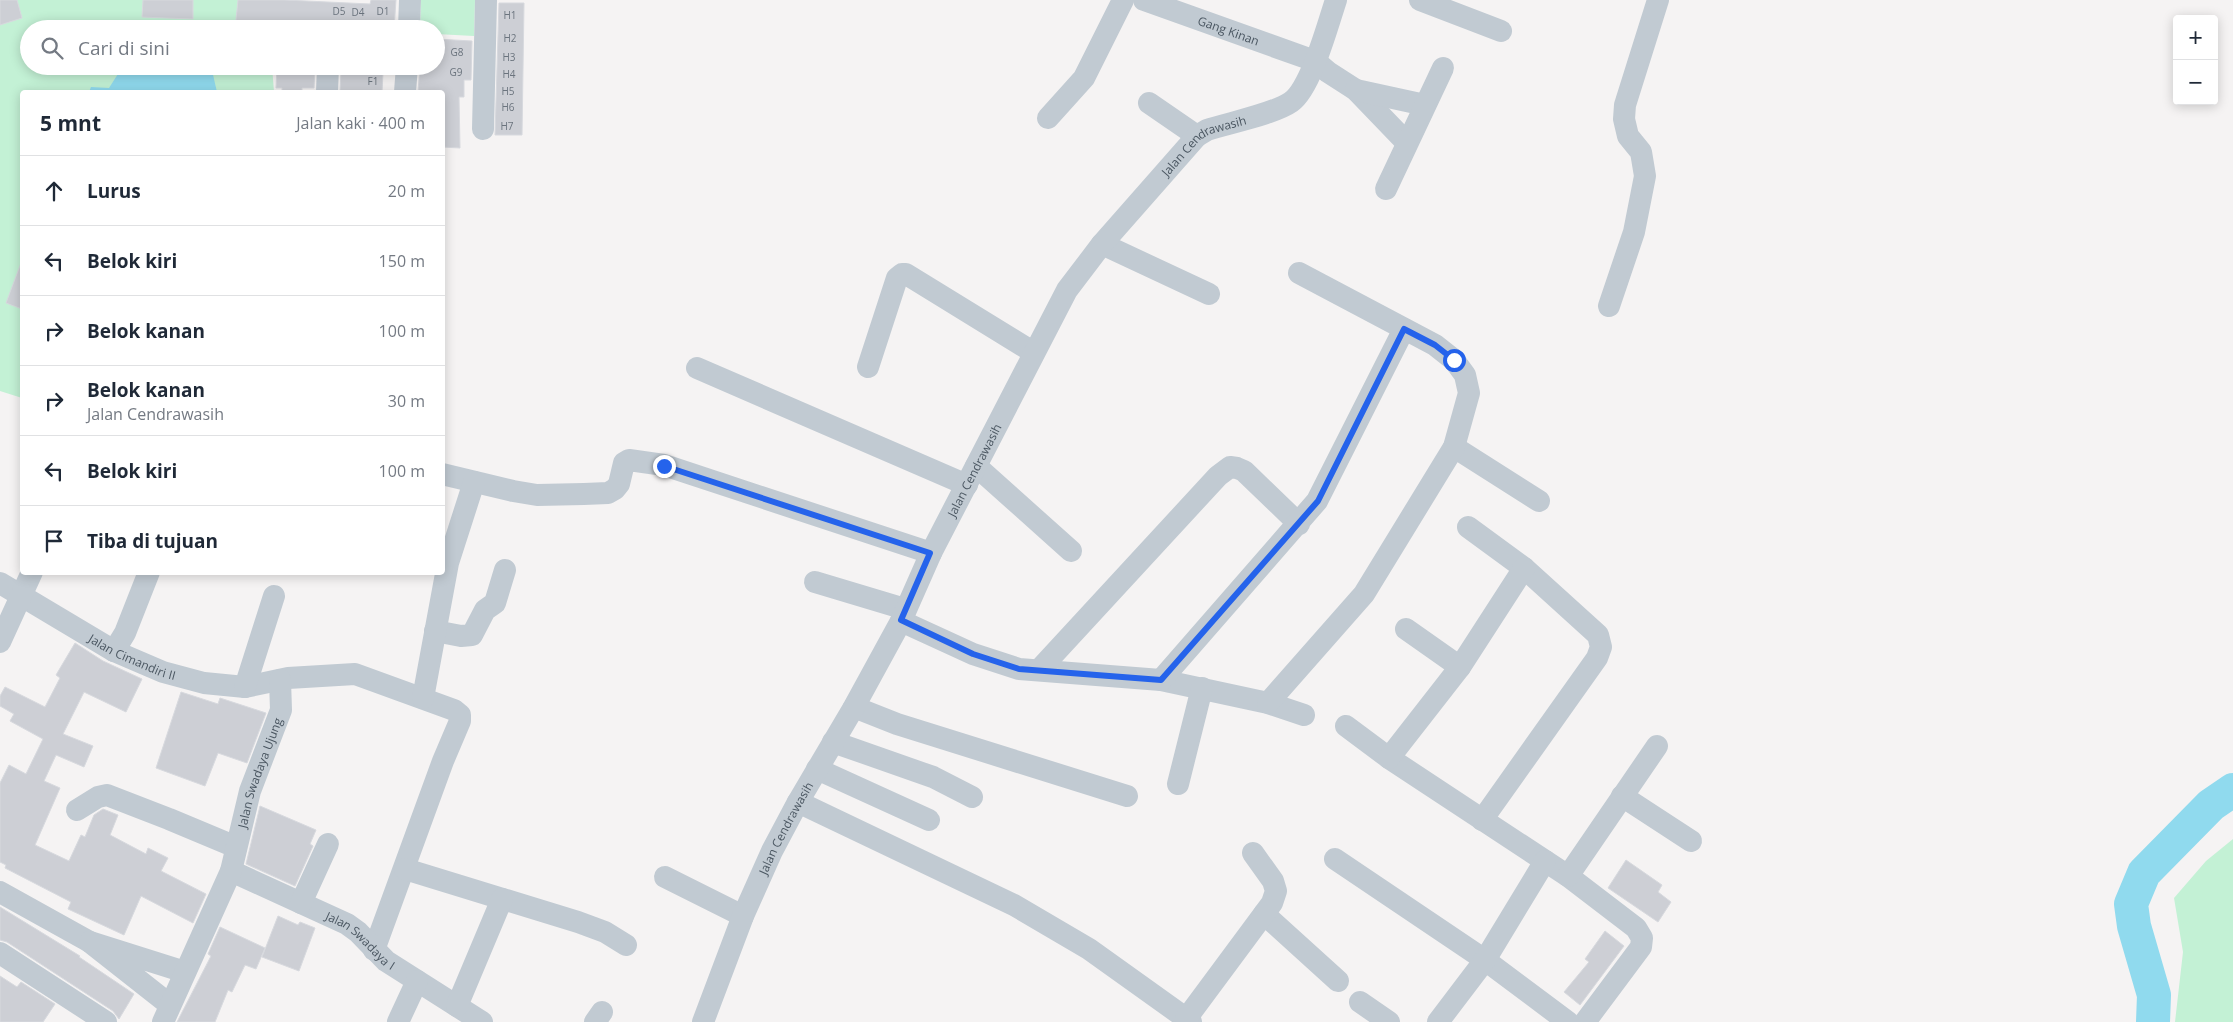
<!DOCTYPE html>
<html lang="id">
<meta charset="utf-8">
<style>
:root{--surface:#fff;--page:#f2f2f3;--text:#1f2937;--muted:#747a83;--line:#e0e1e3}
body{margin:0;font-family:"Open Sans",sans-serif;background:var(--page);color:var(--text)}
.controls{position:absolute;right:15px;top:15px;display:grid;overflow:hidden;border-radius:5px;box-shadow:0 2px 12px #0003}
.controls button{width:45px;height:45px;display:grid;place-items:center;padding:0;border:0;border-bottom:1px solid var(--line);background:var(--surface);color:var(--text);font:25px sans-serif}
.stop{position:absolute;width:15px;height:15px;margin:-11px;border:4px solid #2563eb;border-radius:50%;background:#fff}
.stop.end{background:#2563eb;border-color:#fff;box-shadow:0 1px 5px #0008}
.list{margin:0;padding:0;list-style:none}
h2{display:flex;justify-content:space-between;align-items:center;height:65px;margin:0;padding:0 20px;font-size:21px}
h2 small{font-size:16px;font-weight:400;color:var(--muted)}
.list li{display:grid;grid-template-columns:32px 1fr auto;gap:15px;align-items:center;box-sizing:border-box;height:70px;padding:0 20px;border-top:1px solid var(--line)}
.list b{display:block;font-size:19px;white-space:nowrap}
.list p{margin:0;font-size:16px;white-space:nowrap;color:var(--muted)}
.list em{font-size:16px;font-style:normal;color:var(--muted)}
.icon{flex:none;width:28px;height:28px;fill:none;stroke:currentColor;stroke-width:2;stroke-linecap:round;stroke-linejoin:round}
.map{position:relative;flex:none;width:2233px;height:1022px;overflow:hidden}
.search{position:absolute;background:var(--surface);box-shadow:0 2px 12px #0003;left:20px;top:20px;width:425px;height:55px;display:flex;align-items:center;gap:12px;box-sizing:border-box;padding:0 18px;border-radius:28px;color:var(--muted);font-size:19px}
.panel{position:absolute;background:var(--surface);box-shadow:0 2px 12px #0003;left:20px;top:90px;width:425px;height:485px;border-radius:5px}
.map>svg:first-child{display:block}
</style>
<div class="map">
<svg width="2233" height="1022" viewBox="0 0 2233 1022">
<rect width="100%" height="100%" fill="#f5f3f3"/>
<path fill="#c3f1d5" d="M 0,0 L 266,0 L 264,29 L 29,29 L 29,66 L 272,66 L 274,92 L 22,92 L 22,398 L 0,391 Z
M 421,0 L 475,0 L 474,36 L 436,34 L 436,29 L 420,29 Z
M 2233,839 L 2233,1022 L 2175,1022 L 2183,952 L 2174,898 L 2206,861 Z"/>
<path fill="#90daee" d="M 123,66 L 211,66 L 217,92 L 89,92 L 91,87 L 109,88 Z"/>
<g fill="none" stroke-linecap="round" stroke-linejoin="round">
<path stroke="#90daee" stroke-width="34" d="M 2153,1022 L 2154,995 L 2134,926 L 2131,904 L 2144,873 L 2211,805 L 2233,790"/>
</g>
<path fill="#cdcfd5" stroke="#d7d9de" d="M 0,0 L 17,0 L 22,18 L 0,25 Z
M 143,0 L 193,0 L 193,19 L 142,17 Z
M 238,0 L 285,0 L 370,4 L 371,0 L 396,0 L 394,29 L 235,29 Z
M 499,3 L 524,3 L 522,135 L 495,135 Z
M 436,39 L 472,41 L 471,80 L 464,80 L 464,97 L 459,97 L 460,148 L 442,147 L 442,92 L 418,92 L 420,66 L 436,66 Z
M 277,66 L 313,66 L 315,68 L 314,88 L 302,88 L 302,92 L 282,92 L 282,88 L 276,88 Z
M 341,70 L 383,72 L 382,92 L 340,92 Z
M 21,263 L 22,264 L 22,309 L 6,303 Z
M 75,643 L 103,661 L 142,679 L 126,712 L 84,692 L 63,734 L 93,746 L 84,767 L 56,755 L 44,781 L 60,788 L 35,845 L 69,861 L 81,835 L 85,837 L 94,815 L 103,809 L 118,815 L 110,835 L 146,854 L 148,848 L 168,858 L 161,871 L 206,894 L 193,923 L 141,896 L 124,935 L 68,909 L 71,902 L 5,868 L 6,865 L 0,862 L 0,783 L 9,765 L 26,774 L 43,739 L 10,721 L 14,714 L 0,706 L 0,696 L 5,687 L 45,707 L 60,678 L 56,675 Z
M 181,692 L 218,704 L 220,698 L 266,713 L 247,763 L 218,753 L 205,786 L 156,768 Z
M 260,806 L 316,830 L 310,844 L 313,846 L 295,886 L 246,864 Z
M 1626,860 L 1662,885 L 1658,892 L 1671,902 L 1658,922 L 1608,888 Z
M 0,907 L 80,956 L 79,957 L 134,994 L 119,1019 L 113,1011 L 7,942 L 0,940 Z
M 278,916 L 298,925 L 300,922 L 315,928 L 299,971 L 262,957 Z
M 220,927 L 265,948 L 256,969 L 245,965 L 232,992 L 228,990 L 215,1022 L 177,1022 L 211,956 L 208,954 Z
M 1605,931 L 1624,946 L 1580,1005 L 1564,992 L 1589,962 L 1585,959 Z
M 0,976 L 17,987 L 21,982 L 55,1004 L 43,1022 L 0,1022 Z"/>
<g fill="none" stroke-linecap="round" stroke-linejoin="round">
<g stroke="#c1cad2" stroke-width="22">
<path id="s1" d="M 1144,0 L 1315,61 L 1328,72 L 1356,90 L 1407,143"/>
<path d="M 1420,0 L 1501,31"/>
<path d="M 409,29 L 410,0"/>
<path d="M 1356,90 L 1425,105"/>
<path d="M 327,92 L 328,66"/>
<path d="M 405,92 L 407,66"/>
<path d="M 1149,103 L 1197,136"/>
<path d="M 1048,118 L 1084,78 L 1123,0"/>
<path d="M 483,129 L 486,0"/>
<path d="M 1386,189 L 1443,68"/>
<path d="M 1102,244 L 1209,294"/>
<path d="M 1609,306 L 1634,232 L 1645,176 L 1641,152 L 1628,136 L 1624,119 L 1625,105 L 1658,0"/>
<path d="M 868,367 L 897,278 L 902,274 L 906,274 L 1033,352"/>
<path d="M 697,368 L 967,485"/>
<path d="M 1454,447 L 1539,501"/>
<path d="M 976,466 L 1071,551"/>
<path d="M 442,474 L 513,491 L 537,495 L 584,494 L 608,493 L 615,489 L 619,484 L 624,463 L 629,460 L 664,465 L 931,553"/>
<path d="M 1468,527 L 1524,568 L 1598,635 L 1601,647 L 1597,658 L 1482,820"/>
<path d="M 815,582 L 905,609"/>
<path id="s2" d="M 0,583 L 114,651 L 163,672 L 204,683 L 245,687 L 288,678 L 355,674 L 454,710 L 460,715 L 460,721 L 443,761 L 374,950"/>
<path d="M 901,621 L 973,654 L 1019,669 L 1161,680 L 1268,703 L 1304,715"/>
<path d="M 1406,629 L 1460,667"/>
<path d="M 435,631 L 461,636 L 472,635 L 485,610 L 495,603 L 505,570"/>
<path d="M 0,642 L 32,572"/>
<path d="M 114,651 L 125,633 L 149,572"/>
<path d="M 1039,670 L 1218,476 L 1230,467 L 1237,468 L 1244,471 L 1299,524"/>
<path d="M 1161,680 L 1317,501 L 1404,329"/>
<path d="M 245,687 L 274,596"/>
<path d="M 423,698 L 448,563 L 474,482"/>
<path d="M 1268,703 L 1364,594 L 1454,447 L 1469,393 L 1465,375 L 1454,360 L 1435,345 L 1299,273"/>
<path d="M 854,707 L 897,724 L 1127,796"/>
<path d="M 1346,726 L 1389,758 L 1568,876 L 1636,928 L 1642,938 L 1641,947 L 1585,1022"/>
<path d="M 833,742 L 933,777 L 972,797"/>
<path d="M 1389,758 L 1460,667 L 1524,568"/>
<path d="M 817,769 L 929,820"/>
<path d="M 1178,784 L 1202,688"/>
<path d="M 1622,796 L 1691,841"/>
<path d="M 798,802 L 1014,905 L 1089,949 L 1191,1022"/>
<path d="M 77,810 L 98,797 L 107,795 L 169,819 L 236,847"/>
<path d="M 1335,859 L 1485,960 L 1568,1022"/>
<path d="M 405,869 L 578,922 L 605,932 L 626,945"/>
<path id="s3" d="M 231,871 L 347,924 L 358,932 L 386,961 L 482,1022"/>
<path d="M 1568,876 L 1657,746"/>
<path d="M 665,877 L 743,916"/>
<path d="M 0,892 L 90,942"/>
<path d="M 301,903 L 328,844"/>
<path d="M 1264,914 L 1338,981"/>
<path d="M 0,953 L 106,1022"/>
<path d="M 1360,1002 L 1389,1022"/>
<path d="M 170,1005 L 90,942 L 185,972"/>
<path d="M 457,1006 L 502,899"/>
<path d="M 1186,1019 L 1272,903 L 1276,891 L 1273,881 L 1253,853"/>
<path id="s4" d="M 163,1022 L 231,871 L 250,791 L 281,710 L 280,680"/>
<path d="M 398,1022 L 417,981"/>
<path d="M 595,1022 L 602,1012"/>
<path id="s5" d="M 703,1022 L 743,916 L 772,851 L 798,802 L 854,707 L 901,621 L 931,553 L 1067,290 L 1102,244 L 1197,136 L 1207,130 C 1228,123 1274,114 1291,102 C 1311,88 1328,24 1336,0"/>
<path d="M 1438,1022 L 1485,960 L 1545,861"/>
</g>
</g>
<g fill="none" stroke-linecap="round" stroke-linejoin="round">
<path stroke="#2563eb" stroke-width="6" d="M 664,466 L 930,553 L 901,620 L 973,654 L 1019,669 L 1161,680 L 1318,501 L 1404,329 L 1435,345 L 1454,360"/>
</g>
<g text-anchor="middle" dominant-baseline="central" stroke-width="4" stroke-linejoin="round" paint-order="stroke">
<g font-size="10" fill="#6b747e">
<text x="339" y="11">D5</text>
<text x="383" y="11">D1</text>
<text x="358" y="12">D4</text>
<text x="510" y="15">H1</text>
<text x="510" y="38">H2</text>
<text x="457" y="52">G8</text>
<text x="509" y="57">H3</text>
<text x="456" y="72">G9</text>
<text x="509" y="74">H4</text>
<text x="373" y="81">F1</text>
<text x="508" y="91">H5</text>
<text x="508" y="107">H6</text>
<text x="507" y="126">H7</text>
</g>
<g font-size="12" fill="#4a5661" stroke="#fff">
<text stroke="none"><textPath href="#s1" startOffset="90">Gang Kinan</textPath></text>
<text stroke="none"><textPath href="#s5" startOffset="1021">Jalan Cendrawasih</textPath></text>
<text stroke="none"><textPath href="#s5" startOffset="616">Jalan Cendrawasih</textPath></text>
<text stroke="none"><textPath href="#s2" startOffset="152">Jalan Cimandiri II</textPath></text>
<text stroke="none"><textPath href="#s4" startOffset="268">Jalan Swadaya Ujung</textPath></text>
<text stroke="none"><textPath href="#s5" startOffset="211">Jalan Cendrawasih</textPath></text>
<text stroke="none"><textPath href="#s3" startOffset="148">Jalan Swadaya I</textPath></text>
</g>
</g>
</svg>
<div class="controls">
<button>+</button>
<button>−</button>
</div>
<div class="stop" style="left:1454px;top:360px"></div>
<div class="stop end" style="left:664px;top:466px"></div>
<div class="search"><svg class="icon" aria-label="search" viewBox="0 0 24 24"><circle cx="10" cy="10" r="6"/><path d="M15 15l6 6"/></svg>Cari di sini</div>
<section class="panel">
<h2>5 mnt<small>Jalan kaki · 400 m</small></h2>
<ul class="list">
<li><svg class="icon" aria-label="ahead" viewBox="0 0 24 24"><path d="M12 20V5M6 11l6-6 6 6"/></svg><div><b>Lurus</b></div><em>20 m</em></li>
<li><svg class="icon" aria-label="left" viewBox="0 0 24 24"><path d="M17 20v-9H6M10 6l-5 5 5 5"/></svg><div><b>Belok kiri</b></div><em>150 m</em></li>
<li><svg class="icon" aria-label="right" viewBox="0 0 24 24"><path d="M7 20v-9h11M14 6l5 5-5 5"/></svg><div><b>Belok kanan</b></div><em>100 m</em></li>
<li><svg class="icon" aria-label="right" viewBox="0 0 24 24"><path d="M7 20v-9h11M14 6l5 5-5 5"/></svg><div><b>Belok kanan</b><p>Jalan Cendrawasih</p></div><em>30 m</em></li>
<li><svg class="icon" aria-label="left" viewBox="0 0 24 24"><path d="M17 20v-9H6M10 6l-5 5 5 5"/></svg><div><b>Belok kiri</b></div><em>100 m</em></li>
<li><svg class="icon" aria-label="arrive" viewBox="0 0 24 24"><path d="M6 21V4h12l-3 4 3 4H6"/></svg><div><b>Tiba di tujuan</b></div></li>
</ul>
</section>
</div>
